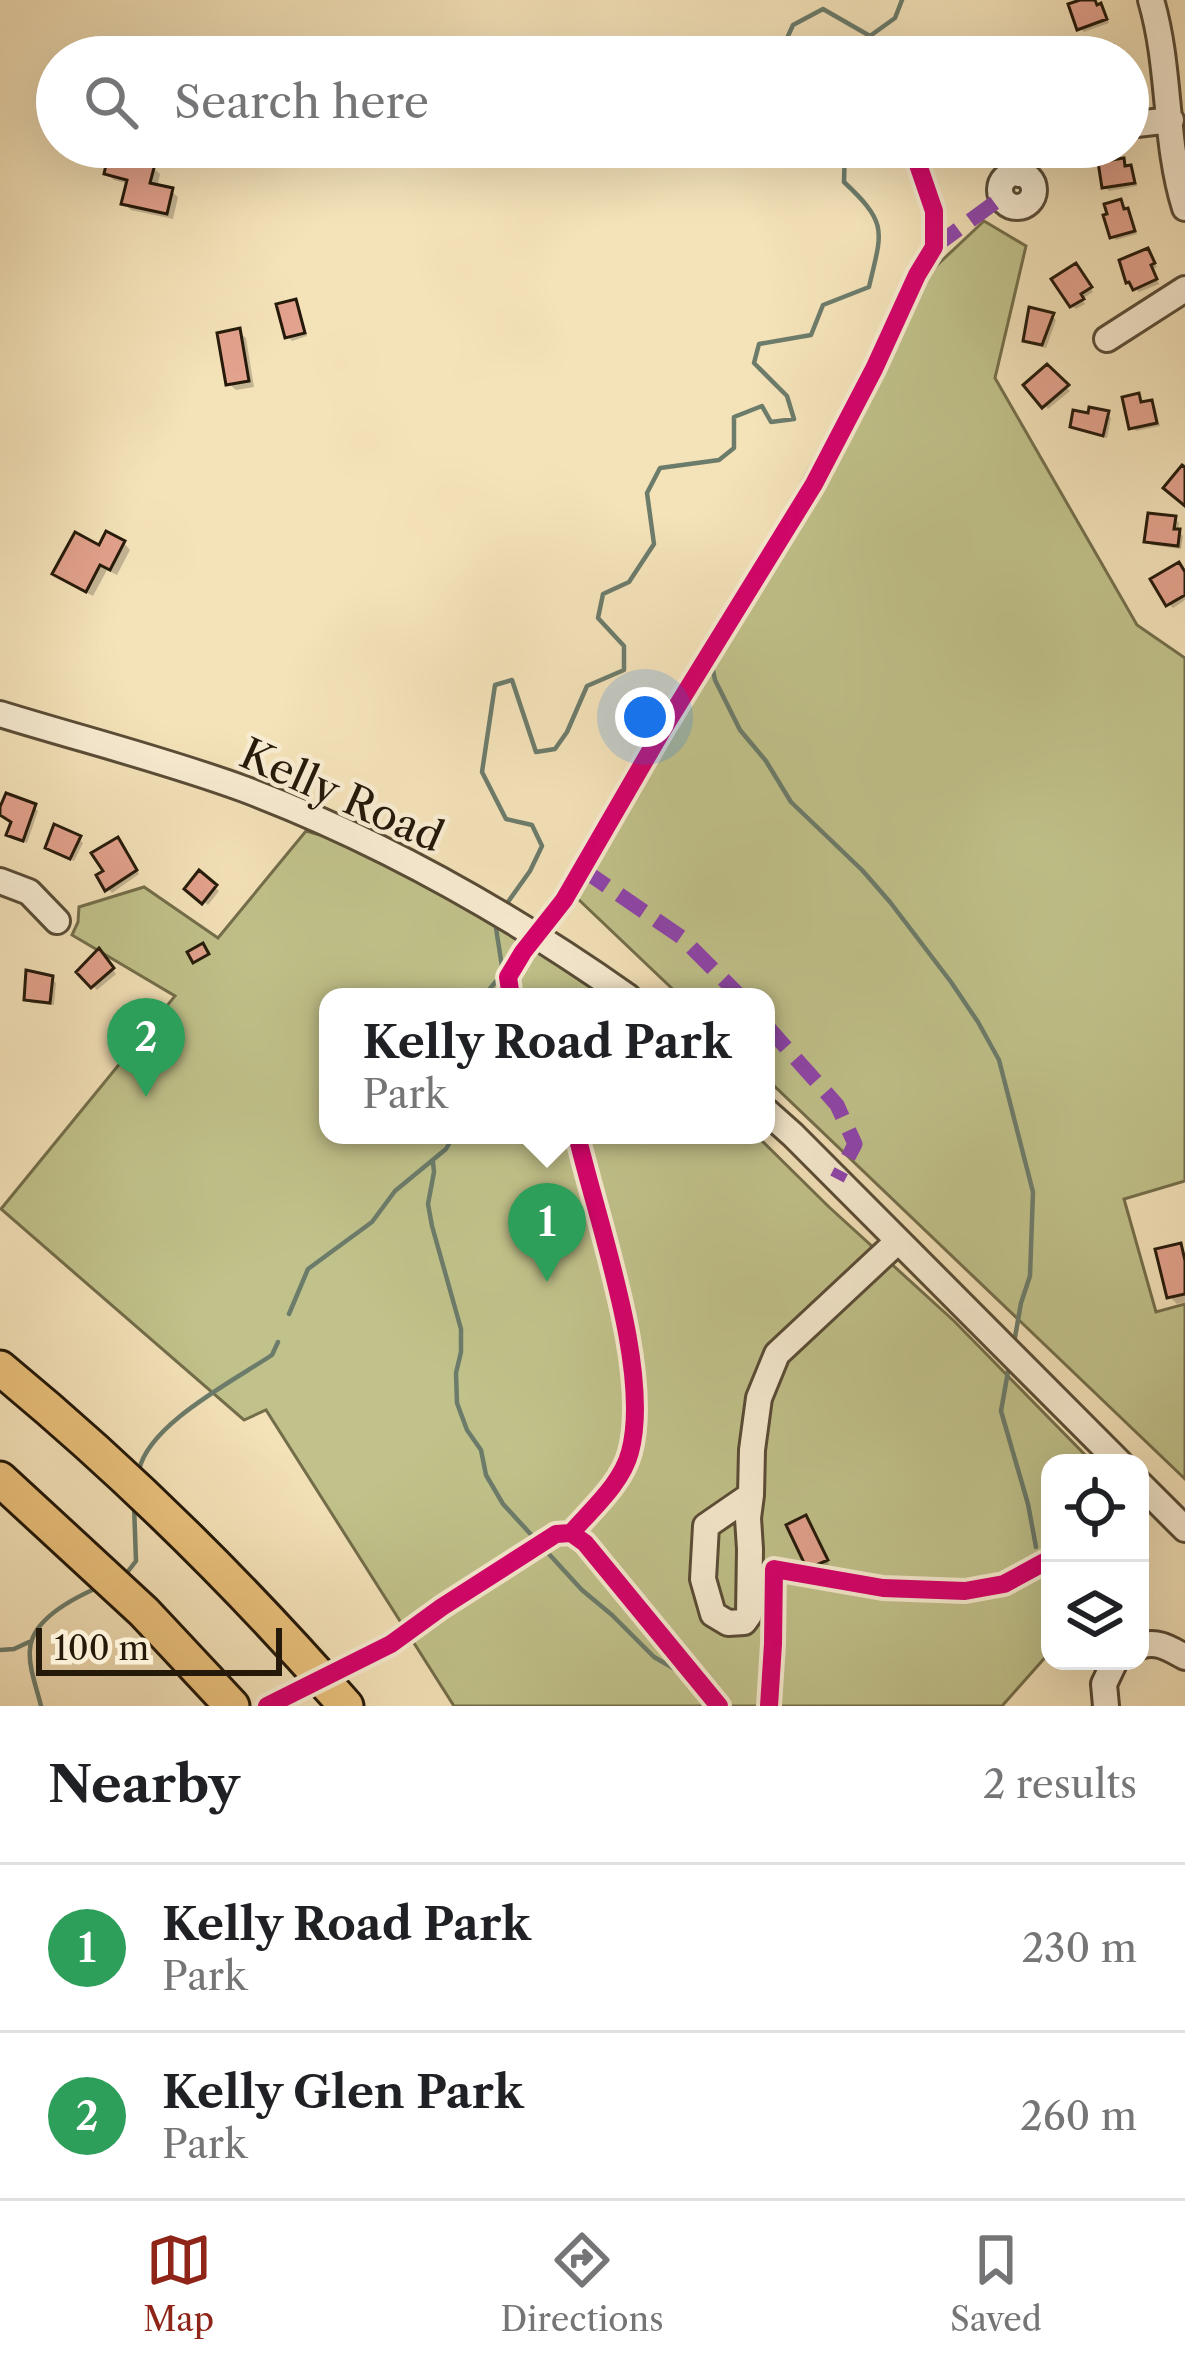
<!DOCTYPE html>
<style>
:root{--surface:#fff;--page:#f2f2f2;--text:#202124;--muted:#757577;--line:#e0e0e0;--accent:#8f2418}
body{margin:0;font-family:"Libre Caslon Text",serif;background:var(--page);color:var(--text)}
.controls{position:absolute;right:36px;bottom:36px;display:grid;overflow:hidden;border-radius:24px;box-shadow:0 12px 48px #0002}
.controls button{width:108px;height:108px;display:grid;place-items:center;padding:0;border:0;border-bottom:3px solid var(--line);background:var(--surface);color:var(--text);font:60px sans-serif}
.scale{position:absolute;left:36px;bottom:30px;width:246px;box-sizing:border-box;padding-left:12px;border:6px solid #251a0a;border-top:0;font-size:33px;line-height:42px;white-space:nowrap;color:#251a0a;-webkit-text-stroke:9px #f8ecd2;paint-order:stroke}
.you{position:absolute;left:645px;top:717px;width:42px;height:42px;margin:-30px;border:9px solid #fff;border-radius:50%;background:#1a73e8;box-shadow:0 0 0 18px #1a73e833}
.badge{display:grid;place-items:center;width:78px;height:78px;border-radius:50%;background:var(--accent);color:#fff;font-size:39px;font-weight:700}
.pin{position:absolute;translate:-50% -99px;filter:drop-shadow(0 3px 6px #0008)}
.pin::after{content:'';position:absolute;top:63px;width:42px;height:36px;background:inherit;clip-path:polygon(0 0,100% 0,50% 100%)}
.popup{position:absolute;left:319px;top:988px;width:456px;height:156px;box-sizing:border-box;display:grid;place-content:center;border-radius:24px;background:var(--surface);filter:drop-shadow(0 3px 9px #0005);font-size:39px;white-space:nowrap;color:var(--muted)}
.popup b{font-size:45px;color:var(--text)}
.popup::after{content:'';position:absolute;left:50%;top:100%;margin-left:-24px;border:24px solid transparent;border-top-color:var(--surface)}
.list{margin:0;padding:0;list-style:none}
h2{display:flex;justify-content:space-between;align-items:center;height:156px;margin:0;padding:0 48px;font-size:51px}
h2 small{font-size:39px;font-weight:400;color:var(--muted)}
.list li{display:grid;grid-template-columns:78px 1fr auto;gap:36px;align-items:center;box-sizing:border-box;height:168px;padding:0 48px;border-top:3px solid var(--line)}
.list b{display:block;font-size:45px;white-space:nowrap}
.list p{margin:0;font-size:39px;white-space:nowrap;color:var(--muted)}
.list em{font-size:39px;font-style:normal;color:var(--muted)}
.icon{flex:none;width:66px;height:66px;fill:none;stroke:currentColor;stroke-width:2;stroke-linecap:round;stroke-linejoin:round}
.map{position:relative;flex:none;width:1185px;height:1706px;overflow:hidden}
.search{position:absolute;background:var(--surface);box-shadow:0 12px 48px #0002;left:36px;right:36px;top:36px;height:132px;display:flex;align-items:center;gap:30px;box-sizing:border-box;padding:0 42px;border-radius:66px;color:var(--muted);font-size:45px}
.sheet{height:492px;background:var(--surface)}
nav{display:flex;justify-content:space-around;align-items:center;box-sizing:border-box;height:168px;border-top:3px solid var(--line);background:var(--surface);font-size:33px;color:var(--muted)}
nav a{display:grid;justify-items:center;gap:6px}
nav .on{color:var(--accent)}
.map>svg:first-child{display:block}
</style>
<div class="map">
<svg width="1185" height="1706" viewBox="0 0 1185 1706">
<rect width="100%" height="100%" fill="#f4e2b9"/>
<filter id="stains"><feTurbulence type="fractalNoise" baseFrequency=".00167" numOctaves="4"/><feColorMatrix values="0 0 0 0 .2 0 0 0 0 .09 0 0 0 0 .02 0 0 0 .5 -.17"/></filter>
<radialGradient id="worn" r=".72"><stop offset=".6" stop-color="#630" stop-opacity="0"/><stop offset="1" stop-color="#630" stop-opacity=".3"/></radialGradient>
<path fill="#c1c28b" stroke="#736e4a" stroke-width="3" d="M 984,221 L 1026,246 L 995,378 L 1137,625 L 1185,658 L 1185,1181 L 1124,1199 L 1156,1312 L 1185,1304 L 1185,1479 L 766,1078 L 766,997 L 681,997 L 577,898 L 901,299 Z
M 306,831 L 345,842 L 487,893 L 523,914 L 611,997 L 328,997 L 328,1135 L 756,1135 L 829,1207 L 954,1321 L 1093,1463 L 1050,1463 L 1050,1652 L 1002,1706 L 454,1706 L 266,1410 L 244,1420 L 1,1209 L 175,996 L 72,935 L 78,922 L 79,907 L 144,887 L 218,938 Z"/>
<path fill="#0003" d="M 1090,0 L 1094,0 L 1104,11 L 1109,23 L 1084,32 L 1080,28 Z
M 113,147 L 155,148 L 151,166 L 160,174 L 157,187 L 171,191 L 178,197 L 173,219 L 131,210 L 124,203 L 129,184 L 114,180 L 107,174 Z
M 1123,161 L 1134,172 L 1137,186 L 1109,191 L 1105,187 Z
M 1121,203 L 1131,215 L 1137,234 L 1116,240 L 1112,236 Z
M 1148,251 L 1157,267 L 1153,269 L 1159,284 L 1139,292 L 1129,282 Z
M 1080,271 L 1093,292 L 1082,299 L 1085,304 L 1076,309 L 1072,306 Z
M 295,302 L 299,306 L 307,336 L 292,341 L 288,337 Z
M 1052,316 L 1056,320 L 1046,348 L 1030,344 L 1026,340 Z
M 239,332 L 246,338 L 254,387 L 236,390 L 229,384 Z
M 1047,368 L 1070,391 L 1048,409 L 1027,385 Z
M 1138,397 L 1143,405 L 1151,403 L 1155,407 L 1160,426 L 1136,431 L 1132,427 Z
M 1107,414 L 1111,418 L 1107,438 L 1077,430 L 1073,426 Z
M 1175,519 L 1179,523 L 1178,531 L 1183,536 L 1181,549 L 1152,545 L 1147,541 Z
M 124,543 L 130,550 L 117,575 L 107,570 L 93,596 L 62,580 L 56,573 L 101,549 Z
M 1185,574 L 1185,600 L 1173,608 L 1169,604 Z
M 34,807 L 38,811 L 27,843 L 13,839 L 9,835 Z
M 79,839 L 83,843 L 74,861 L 48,848 Z
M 122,844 L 139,874 L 112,893 L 108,889 L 107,872 Z
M 199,874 L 219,891 L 208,905 L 188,889 Z
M 103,956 L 116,974 L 97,990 L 80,972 Z
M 52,979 L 56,983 L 54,1005 L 31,1003 L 27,999 Z
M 1180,1246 L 1185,1252 L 1185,1302 L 1177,1304 L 1170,1297 Z
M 809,1523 L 829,1564 L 814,1571 L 810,1567 Z"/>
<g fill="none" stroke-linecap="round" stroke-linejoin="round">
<path stroke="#6c7c6b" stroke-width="4.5" d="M 797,57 L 788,36 L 793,25 L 823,9 L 870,36 L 895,18 L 902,0
M 709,651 L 715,680 L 740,730 L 766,761 L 791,802 L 862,870 L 890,902 L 951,982 L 978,1022 L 999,1060 L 1033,1192 L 1030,1276 L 1021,1303 L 1014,1343
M 505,906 L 530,871 L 542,846 L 532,825 L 506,819 L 482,772 L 495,685 L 512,680 L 536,752 L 555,749 L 567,732 L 587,686 L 624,670 L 624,646 L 598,618 L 603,594 L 629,582 L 654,544 L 647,493 L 660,468 L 719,460 L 734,448 L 734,417 L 762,406 L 771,422 L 794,419 L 787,396 L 754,363 L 759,344 L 811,335 L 823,305 L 869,287 C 882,231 889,224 844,182 L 845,147
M 483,997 L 503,973 L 496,928
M 433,1162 L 434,1172 L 428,1204 L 432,1226 L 461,1329 L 461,1352 L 456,1373 L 457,1403 L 467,1430 L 481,1450 L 486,1475 L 503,1504 L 582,1590 L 612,1615 L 654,1657 L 685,1675 L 717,1706
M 289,1314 L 308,1269 L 372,1222 L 395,1191 L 446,1149 L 454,1135
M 1009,1366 L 1001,1411 L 1028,1504 L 1036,1547
M 139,1470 C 149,1424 233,1381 272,1355 L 278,1342
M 126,1574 L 136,1561 L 134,1505
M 0,1650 L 14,1649 L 29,1642
M 41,1706 C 37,1689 28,1666 30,1649 C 32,1619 76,1597 99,1587"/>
</g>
<path fill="#e3a28d" stroke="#251a0a" stroke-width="3" d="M 1080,0 L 1095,0 L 1097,5 L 1101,3 L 1107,19 L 1077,30 L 1068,4 Z
M 1113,45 L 1115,56 L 1113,57 L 1073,57 L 1073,54 Z
M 110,147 L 147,147 L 144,162 L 155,164 L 150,183 L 173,188 L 167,214 L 121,204 L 127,180 L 104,174 Z
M 1124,158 L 1125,166 L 1131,165 L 1135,183 L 1102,188 L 1098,162 Z
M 1121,199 L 1124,209 L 1128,208 L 1135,231 L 1110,238 L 1103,215 L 1107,214 L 1104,204 Z
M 1148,248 L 1155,263 L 1151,265 L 1157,279 L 1133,290 L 1129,282 L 1126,283 L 1119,260 Z
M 1076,263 L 1092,287 L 1081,294 L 1084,299 L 1070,307 L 1051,279 Z
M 296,299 L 305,333 L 285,338 L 276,304 Z
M 1029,307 L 1054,313 L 1042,345 L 1023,341 Z
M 240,328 L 249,381 L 226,385 L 217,333 Z
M 1047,364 L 1069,385 L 1042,408 L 1023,385 Z
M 1139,393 L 1141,402 L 1152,400 L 1157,423 L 1129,429 L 1122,397 Z
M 1089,407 L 1109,411 L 1103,436 L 1070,427 L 1073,410 L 1088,413 Z
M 1182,465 L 1185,467 L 1185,506 L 1163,488 Z
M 1148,513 L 1176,516 L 1174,529 L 1180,529 L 1178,546 L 1144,542 Z
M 106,531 L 125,541 L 110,570 L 100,565 L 86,592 L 52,574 L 75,532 L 99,545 Z
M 1179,562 L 1185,572 L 1185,595 L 1166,606 L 1150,579 Z
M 6,793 L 36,804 L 23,841 L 6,835 L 11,822 L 0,815 L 0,807 Z
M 54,824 L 81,836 L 70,859 L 45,848 Z
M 118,837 L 137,870 L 105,891 L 96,875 L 103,871 L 91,853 Z
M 199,870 L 217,885 L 202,904 L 184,889 Z
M 203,943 L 209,954 L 193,963 L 187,952 Z
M 99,948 L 114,968 L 91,988 L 76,972 Z
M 26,970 L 53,976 L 50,1003 L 24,1000 Z
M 1181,1243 L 1185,1261 L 1185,1294 L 1167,1298 L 1155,1249 Z
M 806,1515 L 828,1560 L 807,1569 L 786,1525 Z"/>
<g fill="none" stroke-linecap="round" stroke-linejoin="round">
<g stroke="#594c36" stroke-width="30">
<path id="minor" d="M 1151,0 C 1171,68 1164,141 1185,208
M 1128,125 L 1171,120
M1000 190a17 17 0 1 1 34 0a17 17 0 1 1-34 0Z
M 1019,174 L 1026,160 L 1039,147
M 1107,339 L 1185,289
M 0,714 C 81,739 165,760 244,789 C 379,840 510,914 628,997
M 0,881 L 29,892 L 57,921
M 766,1111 L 793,1135 L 1120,1463
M 1140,1484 L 1185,1529
M 751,1495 L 748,1518 L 750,1549 L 749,1615 L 744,1622 L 728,1623 L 713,1614 L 703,1579 L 706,1526 L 751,1495 L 752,1450 L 759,1398 L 777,1354 L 898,1241
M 1140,1646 C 1158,1640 1170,1649 1185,1657
M 1106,1706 L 1104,1684 L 1115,1661"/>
</g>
<g stroke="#251a0a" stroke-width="39">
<path id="highway" d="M 0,1368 C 125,1471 239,1584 346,1706
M 0,1479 L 144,1612 L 232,1706"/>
</g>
<use href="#minor" stroke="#f8ecd2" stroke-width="24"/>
<use href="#highway" stroke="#eac17c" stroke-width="33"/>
<path stroke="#8e44ad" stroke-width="15" stroke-dasharray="30 15" stroke-linecap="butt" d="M 934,247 L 1001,198
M 582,869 L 681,937 L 741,997
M 766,1025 L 837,1105 L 855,1144 L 837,1179"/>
<g stroke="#f8ecd2" stroke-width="26">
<path id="cycleway" d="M 511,997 L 508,977 L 523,952 L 564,900 L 663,729 L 814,484 L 874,369 L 917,275 L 934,247 L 934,211 L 912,147
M 571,1533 C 592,1509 622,1483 630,1452 C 652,1371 596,1218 577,1135
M 267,1706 L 391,1644 L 442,1607 L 556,1534 L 571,1533 L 585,1543 L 719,1706
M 769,1706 L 773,1644 L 774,1569 L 883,1588 L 965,1591 L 1004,1584 L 1050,1559"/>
</g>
<use href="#cycleway" stroke="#d6006c" stroke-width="18"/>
</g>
<g text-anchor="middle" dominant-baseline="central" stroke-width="9" stroke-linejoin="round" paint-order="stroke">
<g font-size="42" fill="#251a0a" stroke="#f8ecd2">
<text transform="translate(342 795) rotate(24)">Kelly Road</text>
</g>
</g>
<rect width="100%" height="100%" filter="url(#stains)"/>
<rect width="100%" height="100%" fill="url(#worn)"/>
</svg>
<div class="controls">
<button><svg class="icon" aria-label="locate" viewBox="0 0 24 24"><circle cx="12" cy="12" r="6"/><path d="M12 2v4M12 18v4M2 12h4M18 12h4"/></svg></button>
<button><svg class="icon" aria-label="layers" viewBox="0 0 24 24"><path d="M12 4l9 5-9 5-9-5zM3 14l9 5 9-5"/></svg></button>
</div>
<div class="scale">100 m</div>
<div class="you"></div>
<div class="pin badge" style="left:547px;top:1282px;background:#2e9e5b">1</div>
<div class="popup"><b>Kelly Road Park</b>Park</div>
<div class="pin badge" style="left:146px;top:1097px;background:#2e9e5b">2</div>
<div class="search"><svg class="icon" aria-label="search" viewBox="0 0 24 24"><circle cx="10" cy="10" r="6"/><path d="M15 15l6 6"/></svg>Search here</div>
</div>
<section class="sheet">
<h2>Nearby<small>2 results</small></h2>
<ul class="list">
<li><span class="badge" style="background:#2e9e5b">1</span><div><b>Kelly Road Park</b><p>Park</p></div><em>230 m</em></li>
<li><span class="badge" style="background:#2e9e5b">2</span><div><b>Kelly Glen Park</b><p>Park</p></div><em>260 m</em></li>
</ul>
</section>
<nav>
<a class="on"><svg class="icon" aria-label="map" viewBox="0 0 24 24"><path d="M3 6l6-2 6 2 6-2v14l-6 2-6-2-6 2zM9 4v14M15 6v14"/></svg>Map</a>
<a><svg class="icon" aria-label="directions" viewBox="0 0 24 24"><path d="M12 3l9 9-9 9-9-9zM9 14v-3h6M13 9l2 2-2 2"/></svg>Directions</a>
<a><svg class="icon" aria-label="saved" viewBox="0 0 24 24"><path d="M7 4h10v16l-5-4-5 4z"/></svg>Saved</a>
</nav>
